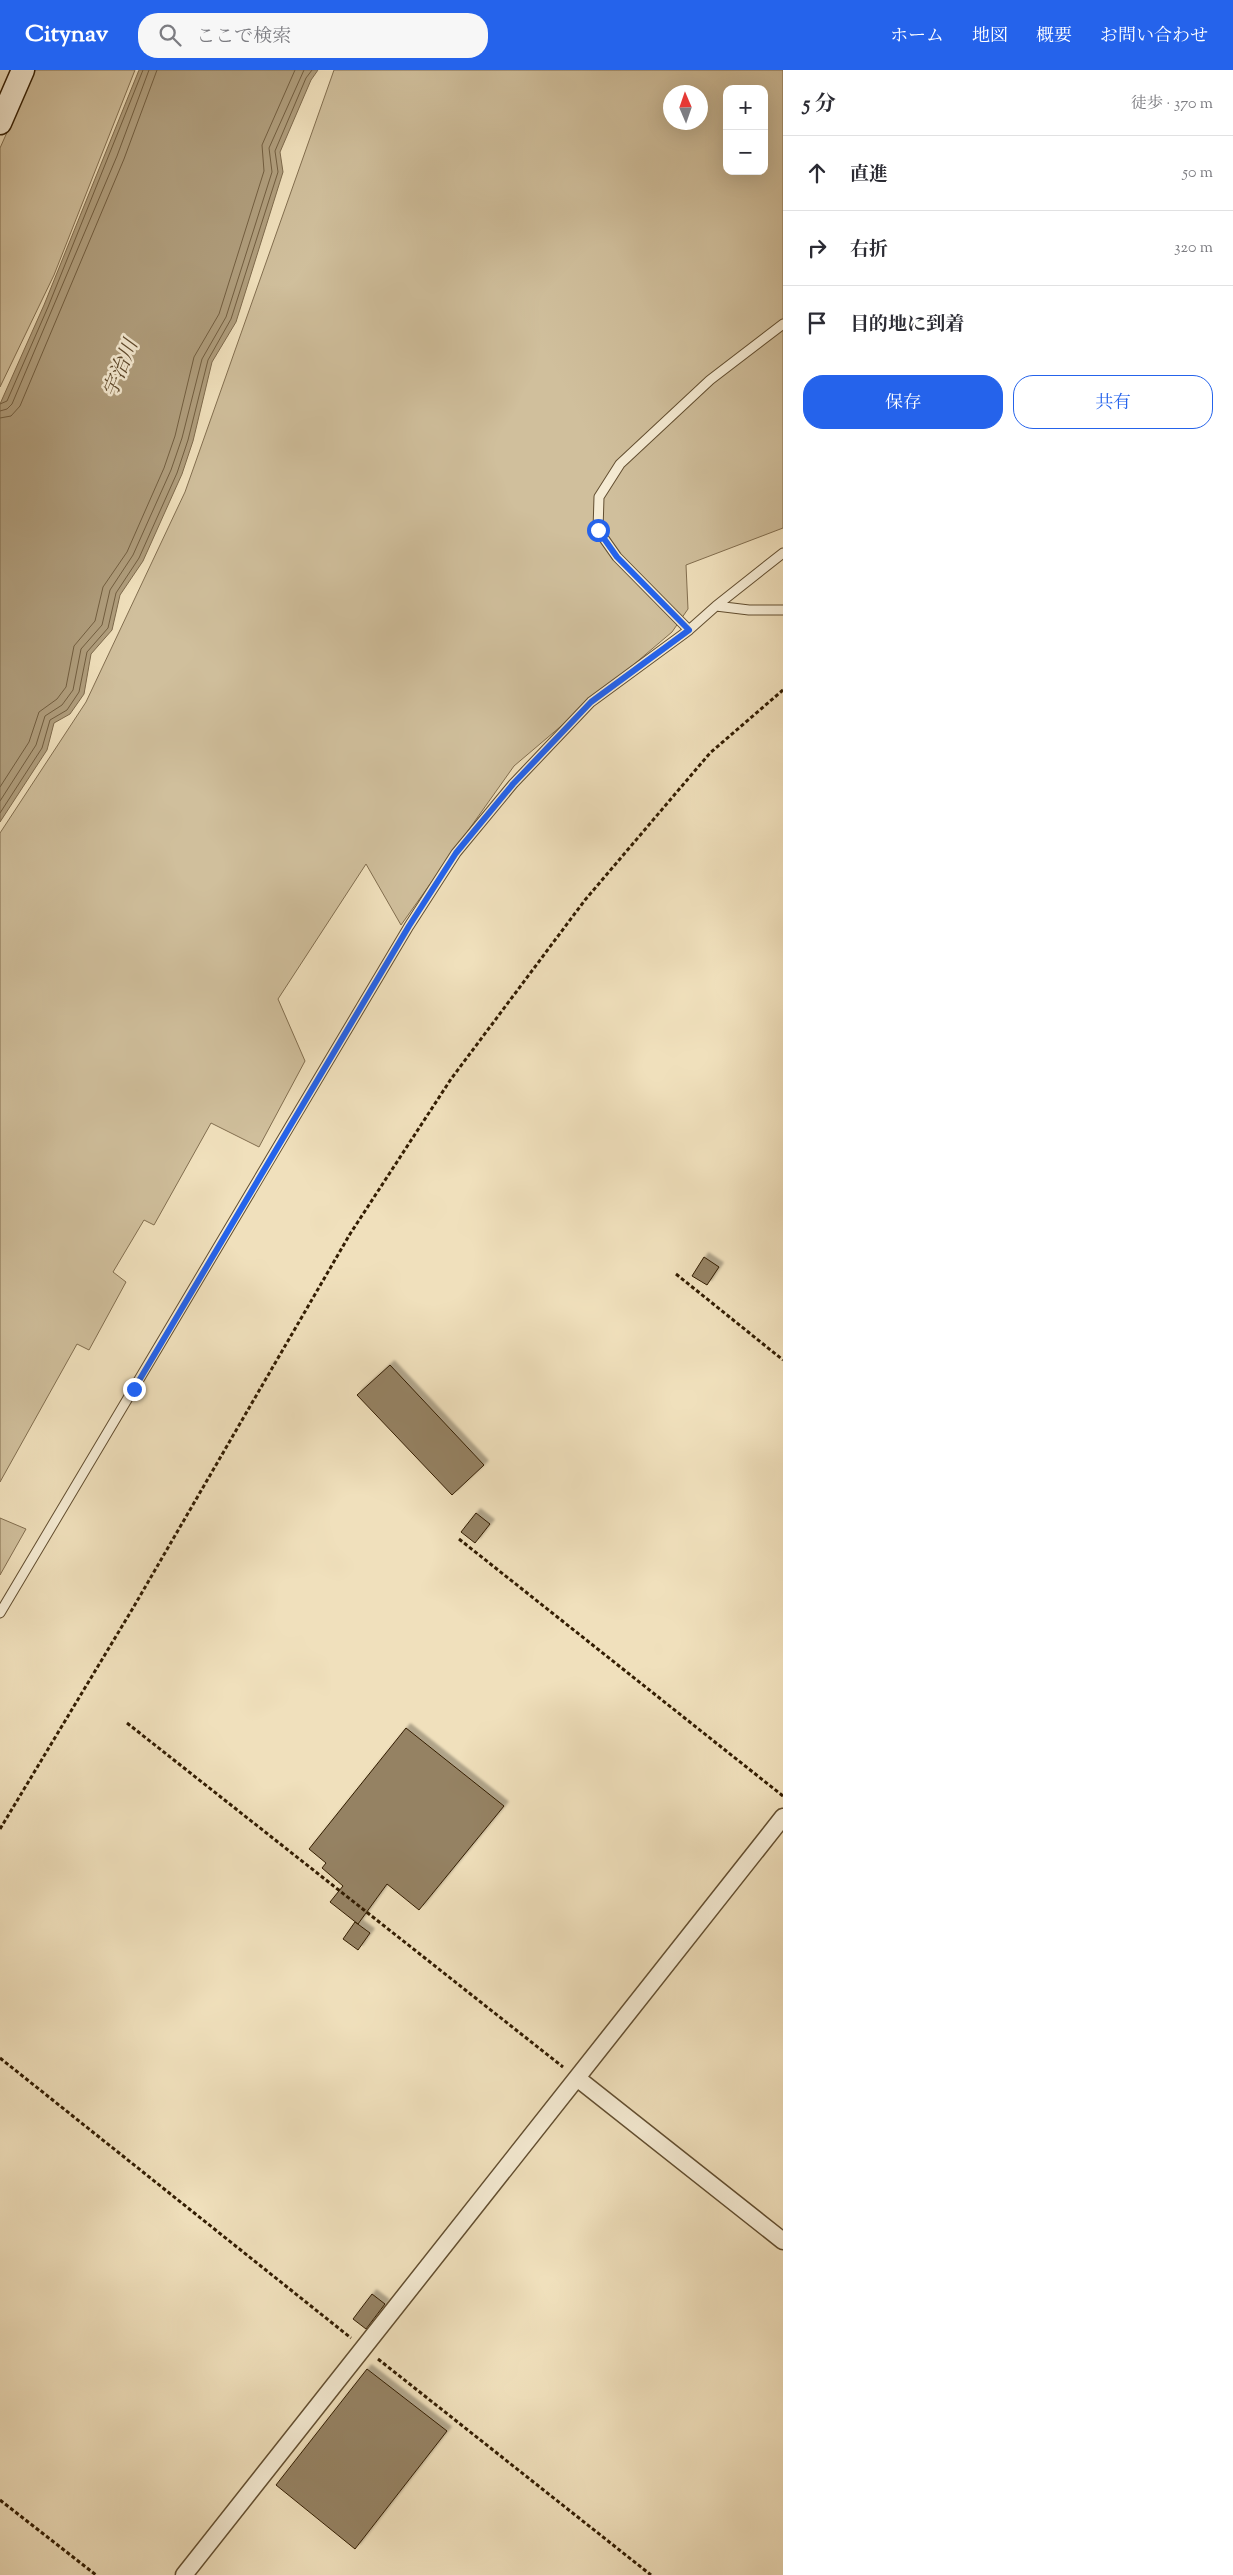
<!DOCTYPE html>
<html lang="ja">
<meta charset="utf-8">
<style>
:root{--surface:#fff;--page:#f7f7f7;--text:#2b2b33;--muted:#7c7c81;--line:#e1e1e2;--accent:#2563eb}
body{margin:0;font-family:"Sorts Mill Goudy","Noto Serif JP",serif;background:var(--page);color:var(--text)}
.controls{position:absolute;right:15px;top:15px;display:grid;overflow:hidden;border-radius:10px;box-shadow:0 5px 20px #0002}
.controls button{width:45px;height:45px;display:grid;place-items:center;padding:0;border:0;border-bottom:1px solid var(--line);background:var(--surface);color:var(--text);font:25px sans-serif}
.compass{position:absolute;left:663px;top:15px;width:45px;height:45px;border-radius:50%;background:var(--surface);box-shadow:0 5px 20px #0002;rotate:358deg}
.stop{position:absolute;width:15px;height:15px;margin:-11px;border:4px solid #2563eb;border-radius:50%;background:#fff}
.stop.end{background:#2563eb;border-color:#fff;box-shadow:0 1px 5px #0008}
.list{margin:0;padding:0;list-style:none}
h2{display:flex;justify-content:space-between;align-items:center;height:65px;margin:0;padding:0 20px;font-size:21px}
h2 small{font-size:16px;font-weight:400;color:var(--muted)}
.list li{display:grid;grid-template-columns:32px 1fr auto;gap:15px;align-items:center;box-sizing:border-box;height:75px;padding:0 20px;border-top:1px solid var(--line)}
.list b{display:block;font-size:19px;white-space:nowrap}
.list em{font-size:16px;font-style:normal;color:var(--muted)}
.actions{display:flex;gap:10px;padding:15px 20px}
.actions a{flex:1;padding:11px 0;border:1px solid var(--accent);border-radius:20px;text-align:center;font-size:18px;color:var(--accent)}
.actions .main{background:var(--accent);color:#fff}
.icon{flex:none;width:28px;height:28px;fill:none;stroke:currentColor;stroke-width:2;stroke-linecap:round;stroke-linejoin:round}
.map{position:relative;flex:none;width:783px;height:2505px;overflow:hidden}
header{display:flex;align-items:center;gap:30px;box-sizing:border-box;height:70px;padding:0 25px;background:var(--accent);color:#fff}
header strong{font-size:24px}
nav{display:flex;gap:28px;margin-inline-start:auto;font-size:18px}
.search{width:350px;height:45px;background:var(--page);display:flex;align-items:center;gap:12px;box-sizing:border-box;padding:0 18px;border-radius:20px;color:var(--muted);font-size:19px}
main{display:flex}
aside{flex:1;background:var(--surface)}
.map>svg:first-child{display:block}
</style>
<header>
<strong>Citynav</strong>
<div class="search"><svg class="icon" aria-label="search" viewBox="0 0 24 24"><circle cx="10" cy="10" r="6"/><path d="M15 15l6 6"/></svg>ここで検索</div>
<nav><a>ホーム</a><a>地図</a><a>概要</a><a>お問い合わせ</a></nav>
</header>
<main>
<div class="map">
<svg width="783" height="2505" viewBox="0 0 783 2505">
<defs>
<filter id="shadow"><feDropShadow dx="4.5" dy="-4.5" stdDeviation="1" flood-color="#0004"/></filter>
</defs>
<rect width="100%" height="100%" fill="#f0e0bc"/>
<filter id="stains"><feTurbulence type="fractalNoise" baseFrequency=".004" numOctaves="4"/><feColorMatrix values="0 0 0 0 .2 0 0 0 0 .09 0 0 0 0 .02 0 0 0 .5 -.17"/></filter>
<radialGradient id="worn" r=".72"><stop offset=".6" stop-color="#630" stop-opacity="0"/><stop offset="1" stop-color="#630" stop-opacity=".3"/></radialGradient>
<path fill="#d0bf9c" stroke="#826e4f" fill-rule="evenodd" d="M 35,0 L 135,0 L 54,205 L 0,317 L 0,78 Z
M 334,0 L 783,0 L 783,458 L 686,495 L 688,539 L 672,562 L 514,696 L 401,855 L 366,794 L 278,929 L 305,991 L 259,1077 L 211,1053 L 154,1155 L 144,1150 L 113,1202 L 126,1212 L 89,1280 L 77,1274 L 0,1412 L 0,763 L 86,632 L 185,422 ZM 727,19 L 764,19 L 764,101 L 727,101 ZM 670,22 L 700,22 L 700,52 L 670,52 Z
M 0,1448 L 26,1459 L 0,1505 Z"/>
<path fill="#b09e7d" stroke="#7e6a4c" d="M 139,0 L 318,0 L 311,10 L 280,82 L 283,102 L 236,252 L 212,292 L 193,371 L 182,404 L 143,491 L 120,525 L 112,560 L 91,584 L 84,624 L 70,644 L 54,653 L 47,680 L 0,752 L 0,334 L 44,235 Z"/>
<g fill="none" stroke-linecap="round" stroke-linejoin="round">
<path stroke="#725e40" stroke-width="1" d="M 0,334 L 7,331 L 48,237 L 143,0
M 0,341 L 7,339 L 12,334 L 117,86 L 149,0
M 0,348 L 11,346 L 20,336 L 124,89 L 157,0
M 0,717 L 29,672 L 39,642 L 57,629 L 66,617 L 74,576 L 95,551 L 103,517 L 127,482 L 164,398 L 175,366 L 194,287 L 219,244 L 264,101 L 262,75 L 295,0
M 0,731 L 36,675 L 45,646 L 62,635 L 73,620 L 81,579 L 102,555 L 110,520 L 133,485 L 171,400 L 182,368 L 202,289 L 226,247 L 272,102 L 269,78 L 304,0
M 0,743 L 42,678 L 50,650 L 67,640 L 79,622 L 87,582 L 108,558 L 116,523 L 139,488 L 177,403 L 188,370 L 208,290 L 231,249 L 278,102 L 275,81 L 306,8 L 312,0"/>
</g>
<path fill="#958263" stroke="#331d02" filter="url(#shadow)" d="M 704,1187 L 719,1197 L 707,1215 L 692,1206 Z
M 390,1295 L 484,1395 L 452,1425 L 357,1325 Z
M 476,1443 L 490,1454 L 475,1473 L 461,1462 Z
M 406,1658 L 504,1736 L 419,1840 L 387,1814 L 358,1854 L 330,1832 L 343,1816 L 322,1798 L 326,1793 L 309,1779 Z
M 355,1852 L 370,1863 L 358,1880 L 343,1869 Z
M 372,2224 L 385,2234 L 366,2259 L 353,2249 Z
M 367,2299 L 447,2361 L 355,2479 L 276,2415 Z"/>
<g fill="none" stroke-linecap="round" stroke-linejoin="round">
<g stroke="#624e30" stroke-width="11">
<path id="lane" d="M 716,536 L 783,483
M 689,560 L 617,487 L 598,460 L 599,427 L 620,394 L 710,310 L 783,254
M 0,1543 L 409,856 L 456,783 L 513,714 L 591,632 L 689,560 L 716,536 L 749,540 L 783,540"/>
</g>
<g stroke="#624e30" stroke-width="19">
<path id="street" d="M 577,2008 L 783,2171
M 184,2505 L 783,1747"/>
</g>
<g stroke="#331d02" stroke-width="25">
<path id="secondary" d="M 0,53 L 23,0"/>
</g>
<path stroke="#331d02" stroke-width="3" stroke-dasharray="4 2.5" stroke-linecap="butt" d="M 676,1204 L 783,1290
M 459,1469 L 783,1726
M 127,1653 L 563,1997
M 0,1759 L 133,1538 L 350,1164 L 451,1009 L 585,830 L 710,683 L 783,620
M 0,1988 L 351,2268
M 378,2289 L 651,2505
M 0,2430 L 96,2505"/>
<use href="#lane" stroke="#f5ebd3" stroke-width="9"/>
<use href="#street" stroke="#f5ebd3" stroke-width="16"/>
<use href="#secondary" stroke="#f5ebd3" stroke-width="22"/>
</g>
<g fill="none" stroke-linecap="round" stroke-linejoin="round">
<path stroke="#2563eb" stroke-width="6" d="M 134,1319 L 409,856 L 456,783 L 513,714 L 591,632 L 689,560 L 617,487 L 598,460"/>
</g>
<g text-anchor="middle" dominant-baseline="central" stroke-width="5" stroke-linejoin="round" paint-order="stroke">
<g font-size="20" font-style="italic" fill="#5f4a2d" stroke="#f5ebd3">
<text transform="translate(122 299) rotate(-68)">宇治川</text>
</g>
</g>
<rect width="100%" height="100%" filter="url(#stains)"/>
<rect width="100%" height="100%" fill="url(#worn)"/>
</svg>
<div class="controls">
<button>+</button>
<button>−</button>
</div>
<svg class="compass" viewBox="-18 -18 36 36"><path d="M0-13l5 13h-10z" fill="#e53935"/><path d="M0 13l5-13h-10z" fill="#7c7c81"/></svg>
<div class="stop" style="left:598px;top:460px"></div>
<div class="stop end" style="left:134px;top:1319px"></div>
</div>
<aside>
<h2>5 分<small>徒歩 · 370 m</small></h2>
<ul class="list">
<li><svg class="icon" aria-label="ahead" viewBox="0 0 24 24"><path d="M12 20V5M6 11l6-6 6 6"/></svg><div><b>直進</b></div><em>50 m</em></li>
<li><svg class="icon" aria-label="right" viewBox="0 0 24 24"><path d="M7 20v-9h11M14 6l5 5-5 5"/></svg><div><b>右折</b></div><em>320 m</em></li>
<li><svg class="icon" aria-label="arrive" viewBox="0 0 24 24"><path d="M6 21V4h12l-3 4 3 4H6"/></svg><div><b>目的地に到着</b></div></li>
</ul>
<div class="actions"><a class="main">保存</a><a>共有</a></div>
</aside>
</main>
